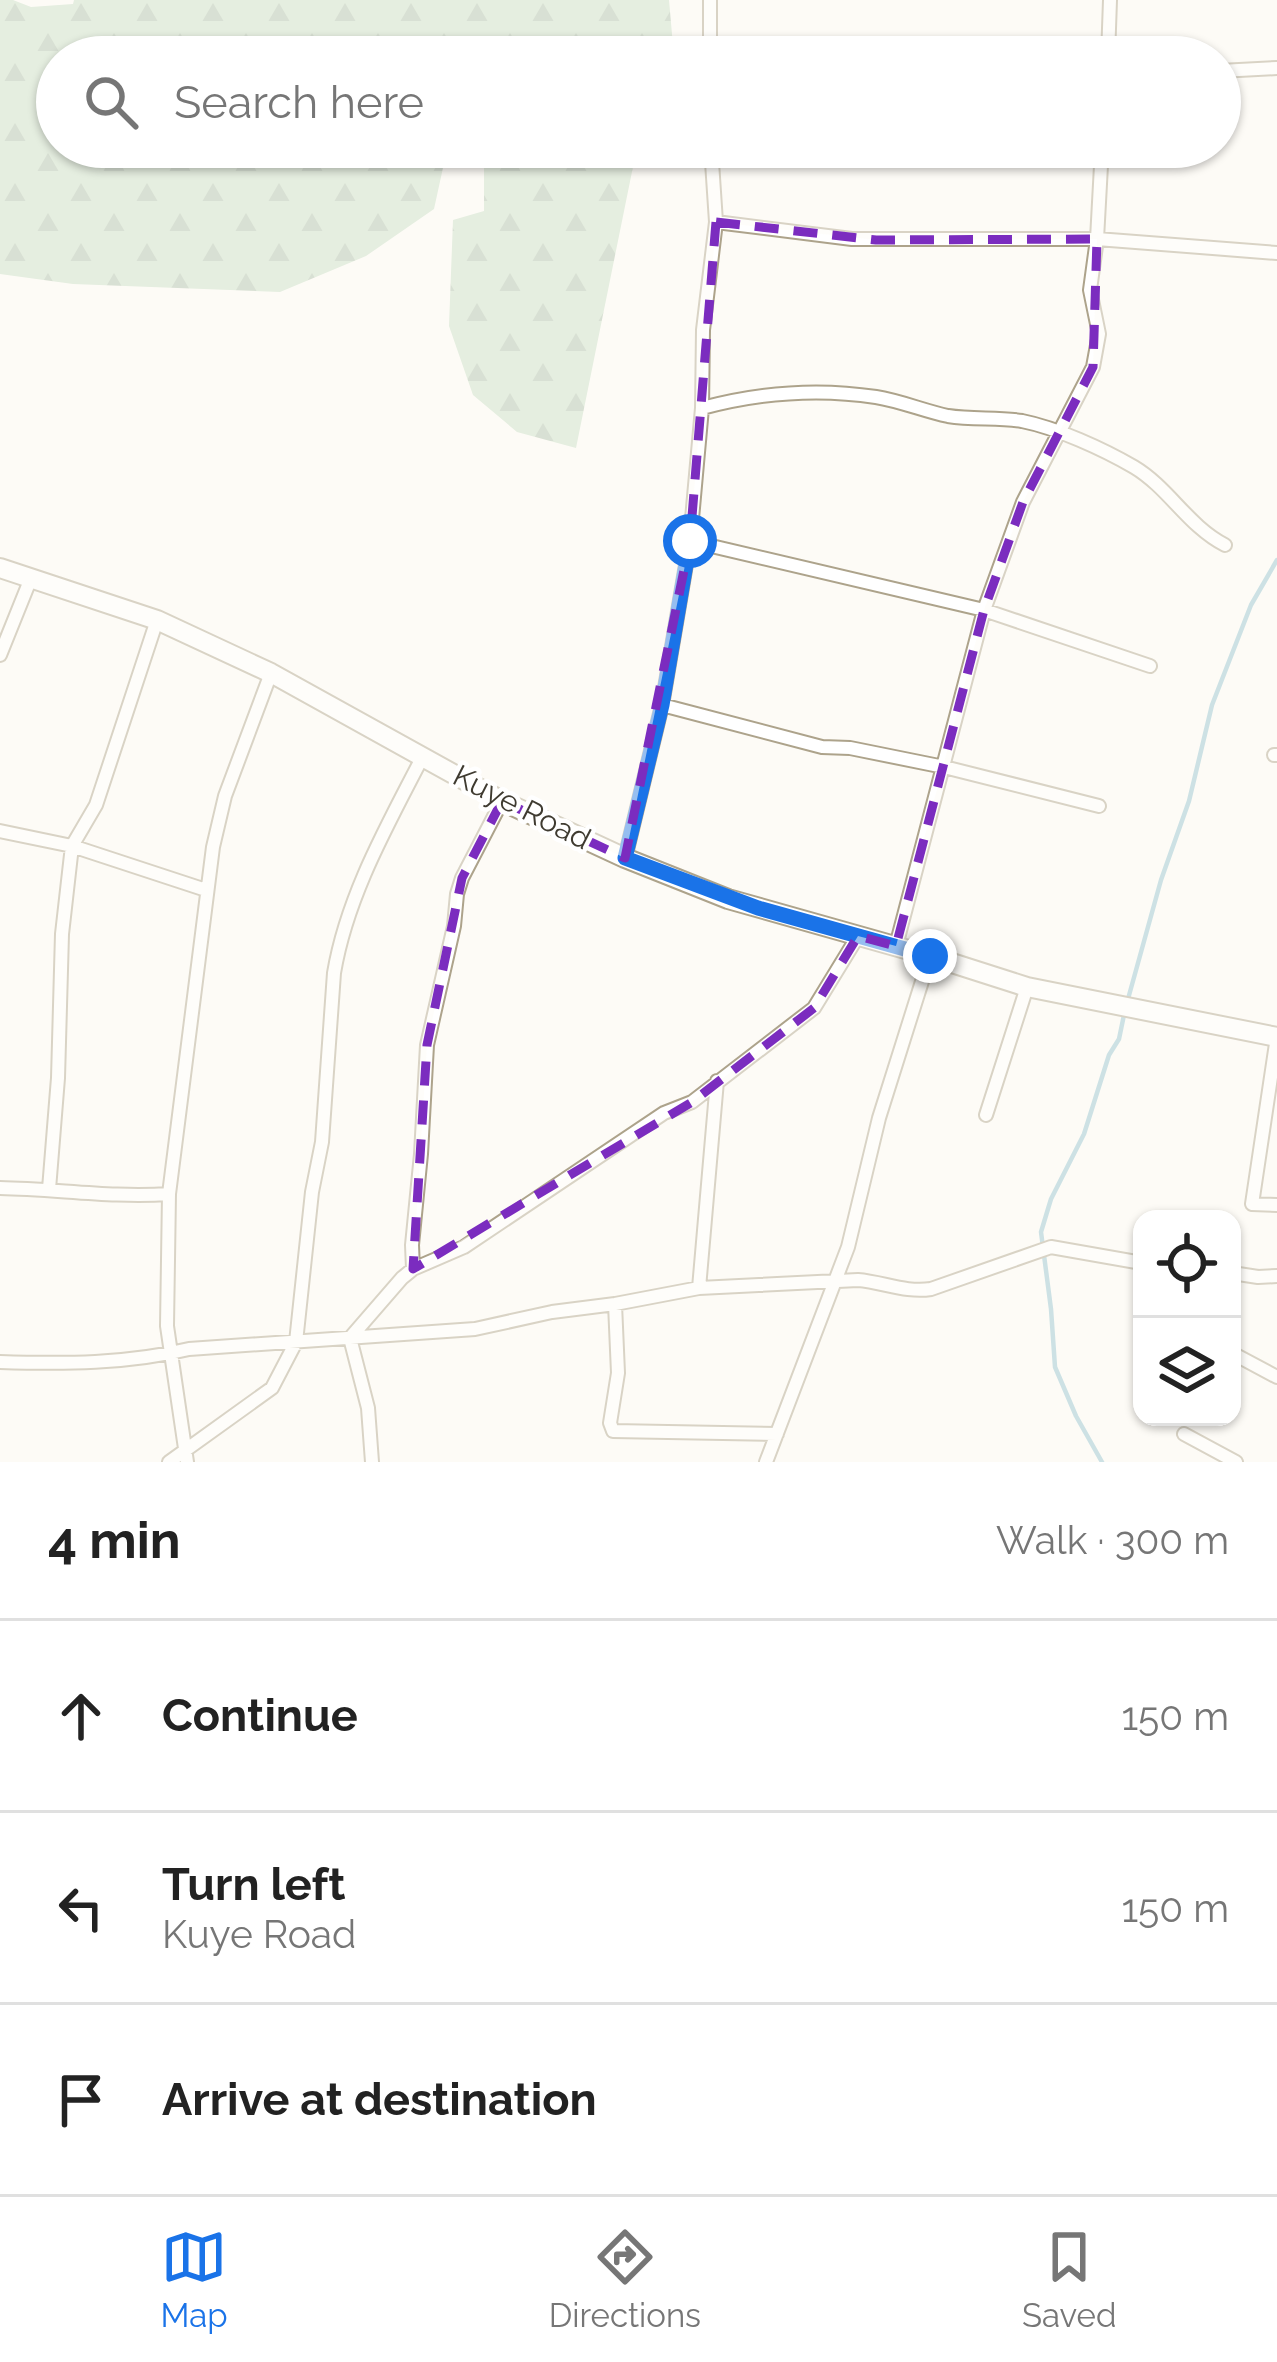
<!DOCTYPE html>
<meta charset="utf-8">
<style>
:root{--surface:#fff;--page:#f2f2f2;--text:#222;--muted:#767676;--line:#e0e0e0;--accent:#1a73e8}
body{margin:0;font-family:Raleway,sans-serif;background:var(--page);color:var(--text)}
.controls{position:absolute;right:36px;bottom:36px;display:grid;overflow:hidden;border-radius:24px;box-shadow:0 3px 9px #0004}
.controls button{width:108px;height:108px;display:grid;place-items:center;padding:0;border:0;border-bottom:3px solid var(--line);background:var(--surface);color:var(--text);font:60px sans-serif}
.stop{position:absolute;width:36px;height:36px;margin:-27px;border:9px solid #1a73e8;border-radius:50%;background:#fff}
.stop.end{background:#1a73e8;border-color:#fff;box-shadow:0 3px 12px #0008}
.list{margin:0;padding:0;list-style:none}
h2{display:flex;justify-content:space-between;align-items:center;height:156px;margin:0;padding:0 48px;font-size:51px}
h2 small{font-size:39px;font-weight:400;color:var(--muted)}
.list li{display:grid;grid-template-columns:78px 1fr auto;gap:36px;align-items:center;box-sizing:border-box;height:192px;padding:0 48px;border-top:3px solid var(--line)}
.list b{display:block;font-size:45px;white-space:nowrap}
.list p{margin:0;font-size:39px;white-space:nowrap;color:var(--muted)}
.list em{font-size:39px;font-style:normal;color:var(--muted)}
.icon{flex:none;width:66px;height:66px;fill:none;stroke:currentColor;stroke-width:2;stroke-linecap:round;stroke-linejoin:round}
.map{position:relative;flex:none;width:1277px;height:1462px;overflow:hidden}
.search{position:absolute;background:var(--surface);box-shadow:0 3px 9px #0004;left:36px;right:36px;top:36px;height:132px;display:flex;align-items:center;gap:30px;box-sizing:border-box;padding:0 42px;border-radius:66px;color:var(--muted);font-size:45px}
.sheet{height:732px;background:var(--surface)}
nav{display:flex;justify-content:space-around;align-items:center;box-sizing:border-box;height:168px;border-top:3px solid var(--line);background:var(--surface);font-size:33px;color:var(--muted)}
nav a{display:grid;justify-items:center;gap:6px}
nav .on{color:var(--accent)}
.map>svg:first-child{display:block}
</style>
<div class="map">
<svg width="1277" height="1462" viewBox="0 0 1277 1462">
<defs>
<pattern id="forest-firs" width="22" height="20" patternUnits="userSpaceOnUse" patternTransform="scale(3)"><rect width="22" height="20" fill="#c7ddc5"/><path d="M5 1l3.5 6h-7zM16 11l3.5 6h-7z" fill="#acbfaa"/></pattern>
</defs>
<rect width="100%" height="100%" fill="#fdfbf6"/>
<path fill="url(#forest-firs)" d="M 0,0 L 13,0 L 31,7 L 73,4 L 74,0 L 669,0 L 674,57 L 57,57 L 57,147 L 637,147 L 576,448 L 517,432 L 473,395 L 449,326 L 453,220 L 484,211 L 484,162 L 446,154 L 434,209 L 366,256 L 280,292 L 73,284 L 0,274 Z"/>
<g fill="none" stroke-linecap="round" stroke-linejoin="round">
<path stroke="#93c2cf" stroke-width="4.5" d="M 1128,999 L 1161,880 L 1189,801 L 1212,705 L 1251,605 L 1277,560
M 1102,1462 L 1076,1416 L 1055,1367 L 1051,1309 L 1041,1232 L 1051,1199 L 1084,1134 L 1109,1055 L 1119,1039 L 1125,1010"/>
<g stroke="#ada38b" stroke-width="16">
<path id="street" d="M 710,0 L 710,57
M 815,57 L 852,54 L 936,57
M 1108,57 L 1110,0
M 1220,71 L 1277,68
M 716,222 L 852,239 L 1097,239 L 1277,253
M 702,408 C 758,393 818,388 876,397 C 901,401 924,411 948,416 C 973,420 998,417 1022,421 C 1057,428 1103,449 1134,467 C 1169,488 1188,526 1225,545
M 690,541 L 984,610 L 1150,666
M 0,655 L 31,578
M 662,705 L 822,747 L 850,748 L 944,767 L 1099,806
M 1274,755 L 1277,755
M 0,831 L 72,846 L 206,890
M 625,858 L 662,705 L 690,541 L 702,408 L 703,330 L 716,222 L 711,147
M 896,946 L 984,610 L 1023,502 L 1093,367 L 1099,334 L 1090,290 L 1097,239 L 1102,147
M 1277,1037 L 1252,1204 L 1277,1205
M 986,1115 L 1027,987
M 0,1188 C 57,1189 113,1198 169,1194
M 49,1189 L 58,1078 L 62,934 L 72,846 L 96,805 L 157,620
M 413,1269 L 412,1245 L 421,1154 L 427,1045 L 454,926 L 457,894 L 462,878 L 502,801
M 1232,1273 L 1258,1277 L 1277,1276
M 699,1288 L 717,1081
M 615,1304 L 618,1373 L 610,1423 L 613,1431 L 777,1434
M 1232,1353 L 1277,1377
M 0,1362 C 64,1364 127,1364 189,1349 L 475,1329 L 552,1312 L 615,1304 L 699,1288 L 858,1280 C 883,1282 906,1293 931,1289 L 1051,1247 L 1142,1263
M 1184,1434 L 1236,1462
M 169,1462 L 272,1388 L 296,1342 L 312,1192 L 322,1142 L 334,973 C 347,896 387,826 423,756
M 187,1462 L 167,1326 L 169,1194 L 213,847 L 225,796 L 271,673
M 372,1462 L 368,1408 L 350,1338 L 402,1278 L 413,1269 L 464,1247 L 664,1113 L 692,1102 L 814,1008 L 858,936
M 766,1462 L 848,1247 L 879,1118 L 930,956"/>
</g>
<g stroke="#ada38b" stroke-width="22">
<path id="secondary" d="M 0,568 L 157,620 L 271,673 L 502,801 L 625,858 L 728,899 L 930,956 L 1027,987 L 1277,1037"/>
</g>
<use href="#street" stroke="#fff" stroke-width="12"/>
<use href="#secondary" stroke="#fff" stroke-width="18"/>
</g>
<g fill="none" stroke-linecap="round" stroke-linejoin="round">
<path stroke="#1a73e8" stroke-width="15" d="M 690,541 L 662,705 L 625,858 L 758,908 L 930,956"/>
</g>
<path d="M0 0H1277V1462H0ZM 716,222 L 876,240 L 1097,239 L 1093,367 L 1023,502 L 984,610 L 896,946 L 858,936 L 814,1008 L 692,1102 L 413,1269 L 427,1045 L 462,878 L 502,801 L 625,858 L 690,541 Z" fill="#fdfbf6" fill-opacity=".55" fill-rule="evenodd"/>
<path fill="none" stroke="#7b2cbf" stroke-width="9" stroke-dasharray="24 15" stroke-linejoin="round" d="M 716,222 L 876,240 L 1097,239 L 1093,367 L 1023,502 L 984,610 L 896,946 L 858,936 L 814,1008 L 692,1102 L 413,1269 L 427,1045 L 462,878 L 502,801 L 625,858 L 690,541 Z"/>
<g text-anchor="middle" dominant-baseline="central" stroke-width="9" stroke-linejoin="round" paint-order="stroke">
<g font-size="30" fill="#3f3b31" stroke="#fff">
<text transform="translate(522 807) rotate(27)">Kuye Road</text>
</g>
</g>
</svg>
<div class="controls">
<button><svg class="icon" aria-label="locate" viewBox="0 0 24 24"><circle cx="12" cy="12" r="6"/><path d="M12 2v4M12 18v4M2 12h4M18 12h4"/></svg></button>
<button><svg class="icon" aria-label="layers" viewBox="0 0 24 24"><path d="M12 4l9 5-9 5-9-5zM3 14l9 5 9-5"/></svg></button>
</div>
<div class="stop" style="left:690px;top:541px"></div>
<div class="stop end" style="left:930px;top:956px"></div>
<div class="search"><svg class="icon" aria-label="search" viewBox="0 0 24 24"><circle cx="10" cy="10" r="6"/><path d="M15 15l6 6"/></svg>Search here</div>
</div>
<section class="sheet">
<h2>4 min<small>Walk · 300 m</small></h2>
<ul class="list">
<li><svg class="icon" aria-label="ahead" viewBox="0 0 24 24"><path d="M12 20V5M6 11l6-6 6 6"/></svg><div><b>Continue</b></div><em>150 m</em></li>
<li><svg class="icon" aria-label="left" viewBox="0 0 24 24"><path d="M17 20v-9H6M10 6l-5 5 5 5"/></svg><div><b>Turn left</b><p>Kuye Road</p></div><em>150 m</em></li>
<li><svg class="icon" aria-label="arrive" viewBox="0 0 24 24"><path d="M6 21V4h12l-3 4 3 4H6"/></svg><div><b>Arrive at destination</b></div></li>
</ul>
</section>
<nav>
<a class="on"><svg class="icon" aria-label="map" viewBox="0 0 24 24"><path d="M3 6l6-2 6 2 6-2v14l-6 2-6-2-6 2zM9 4v14M15 6v14"/></svg>Map</a>
<a><svg class="icon" aria-label="directions" viewBox="0 0 24 24"><path d="M12 3l9 9-9 9-9-9zM9 14v-3h6M13 9l2 2-2 2"/></svg>Directions</a>
<a><svg class="icon" aria-label="saved" viewBox="0 0 24 24"><path d="M7 4h10v16l-5-4-5 4z"/></svg>Saved</a>
</nav>
